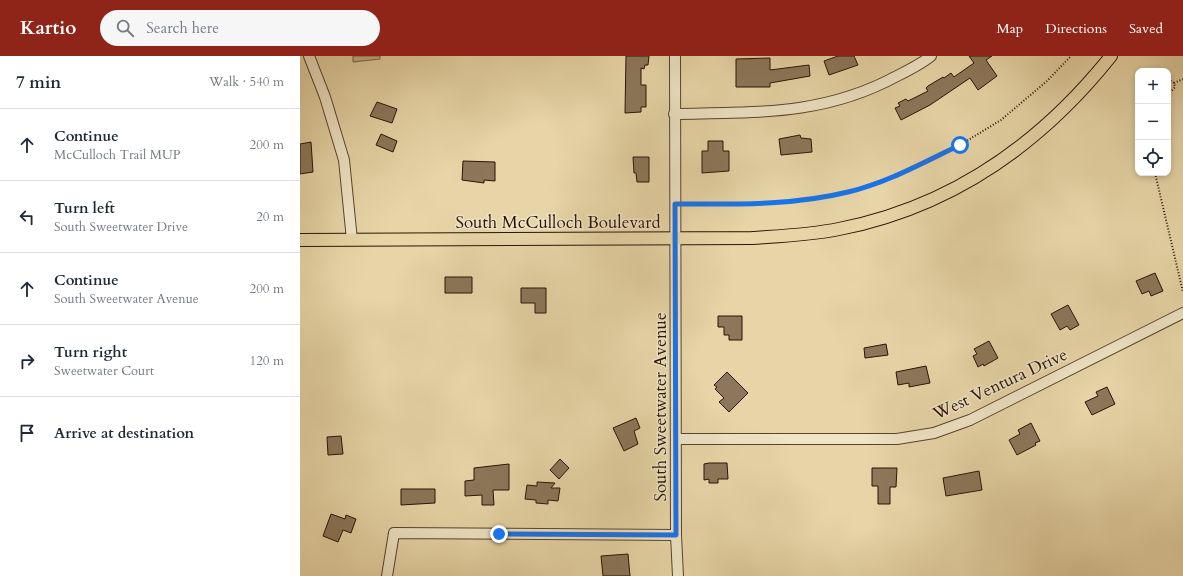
<!DOCTYPE html>
<meta charset="utf-8">
<style>
:root{--surface:#fff;--page:#f6f6f7;--text:#1f2937;--muted:#747a83;--line:#e0e1e3;--accent:#8f2418}
body{margin:0;font-family:Cardo,serif;background:var(--page);color:var(--text)}
.controls{position:absolute;right:12px;top:12px;display:grid;overflow:hidden;border-radius:8px;box-shadow:0 2px 6px #0003}
.controls button{width:36px;height:36px;display:grid;place-items:center;padding:0;border:0;border-bottom:1px solid var(--line);background:var(--surface);color:var(--text);font:20px sans-serif}
.stop{position:absolute;width:12px;height:12px;margin:-9px;border:3px solid #1a73e8;border-radius:50%;background:#fff}
.stop.end{background:#1a73e8;border-color:#fff;box-shadow:0 1px 4px #0008}
.list{margin:0;padding:0;list-style:none}
h2{display:flex;justify-content:space-between;align-items:center;height:52px;margin:0;padding:0 16px;font-size:17px}
h2 small{font-size:13px;font-weight:400;color:var(--muted)}
.list li{display:grid;grid-template-columns:26px 1fr auto;gap:12px;align-items:center;box-sizing:border-box;height:72px;padding:0 16px;border-top:1px solid var(--line)}
.list b{display:block;font-size:15px;white-space:nowrap}
.list p{margin:0;font-size:13px;white-space:nowrap;color:var(--muted)}
.list em{font-size:13px;font-style:normal;color:var(--muted)}
.icon{flex:none;width:22px;height:22px;fill:none;stroke:currentColor;stroke-width:2;stroke-linecap:round;stroke-linejoin:round}
.map{position:relative;flex:none;width:883px;height:520px;overflow:hidden}
header{display:flex;align-items:center;gap:24px;box-sizing:border-box;height:56px;padding:0 20px;background:var(--accent);color:#fff}
header strong{font-size:19px}
nav{display:flex;gap:22px;margin-inline-start:auto;font-size:14px}
.search{width:280px;height:36px;background:var(--page);display:flex;align-items:center;gap:10px;box-sizing:border-box;padding:0 14px;border-radius:22px;color:var(--muted);font-size:15px}
main{display:flex}
aside{flex:1;background:var(--surface)}
.map>svg:first-child{display:block}
</style>
<header>
<strong>Kartio</strong>
<div class="search"><svg class="icon" aria-label="search" viewBox="0 0 24 24"><circle cx="10" cy="10" r="6"/><path d="M15 15l6 6"/></svg>Search here</div>
<nav><a>Map</a><a>Directions</a><a>Saved</a></nav>
</header>
<main>
<aside>
<h2>7 min<small>Walk · 540 m</small></h2>
<ul class="list">
<li><svg class="icon" aria-label="ahead" viewBox="0 0 24 24"><path d="M12 20V5M6 11l6-6 6 6"/></svg><div><b>Continue</b><p>McCulloch Trail MUP</p></div><em>200 m</em></li>
<li><svg class="icon" aria-label="left" viewBox="0 0 24 24"><path d="M17 20v-9H6M10 6l-5 5 5 5"/></svg><div><b>Turn left</b><p>South Sweetwater Drive</p></div><em>20 m</em></li>
<li><svg class="icon" aria-label="ahead" viewBox="0 0 24 24"><path d="M12 20V5M6 11l6-6 6 6"/></svg><div><b>Continue</b><p>South Sweetwater Avenue</p></div><em>200 m</em></li>
<li><svg class="icon" aria-label="right" viewBox="0 0 24 24"><path d="M7 20v-9h11M14 6l5 5-5 5"/></svg><div><b>Turn right</b><p>Sweetwater Court</p></div><em>120 m</em></li>
<li><svg class="icon" aria-label="arrive" viewBox="0 0 24 24"><path d="M6 21V4h12l-3 4 3 4H6"/></svg><div><b>Arrive at destination</b></div></li>
</ul>
</aside>
<div class="map">
<svg width="883" height="520" viewBox="0 0 883 520">
<rect width="100%" height="100%" fill="#e7d5a7"/>
<filter id="stains"><feTurbulence type="fractalNoise" baseFrequency=".005" numOctaves="4"/><feColorMatrix values="0 0 0 0 .2 0 0 0 0 .09 0 0 0 0 .02 0 0 0 .5 -.17"/></filter>
<radialGradient id="worn" r=".72"><stop offset=".6" stop-color="#630" stop-opacity="0"/><stop offset="1" stop-color="#630" stop-opacity=".3"/></radialGradient>
<path fill="#c7b48c" stroke="#786349" d="M 53,0 L 80,0 L 80,3 L 53,6 Z"/>
<path fill="#8c775a" stroke="#2a1206" d="M 326,0 L 349,0 L 348,9 L 345,9 L 344,13 L 341,12 L 341,29 L 346,29 L 346,51 L 341,51 L 341,56 L 325,57 Z
M 538,0 L 554,0 L 558,9 L 529,19 L 524,5 Z
M 669,0 L 692,0 L 686,4 L 697,20 L 678,34 L 670,22 L 630,49 L 601,64 L 595,52 L 600,50 L 598,47 L 606,43 L 608,45 L 628,35 L 626,32 L 628,30 L 643,21 L 644,22 L 651,17 L 654,21 L 674,7 Z
M 470,2 L 470,14 L 509,9 L 510,20 L 470,27 L 470,31 L 436,31 L 436,3 Z
M 77,46 L 97,53 L 92,67 L 70,60 Z
M 81,78 L 97,85 L 93,96 L 76,89 Z
M 500,79 L 501,82 L 511,83 L 512,96 L 481,99 L 479,83 Z
M 408,85 L 423,85 L 423,95 L 429,95 L 429,115 L 402,117 L 402,95 L 408,95 Z
M 11,86 L 13,116 L 0,118 L 0,88 Z
M 333,101 L 349,101 L 349,126 L 337,126 L 336,117 L 334,117 Z
M 163,105 L 195,106 L 195,125 L 184,124 L 184,127 L 162,124 Z
M 855,217 L 863,235 L 851,240 L 849,235 L 842,238 L 836,225 Z
M 145,221 L 172,221 L 172,237 L 145,237 Z
M 221,232 L 246,232 L 246,257 L 235,257 L 235,247 L 221,247 Z
M 768,249 L 779,269 L 770,274 L 767,270 L 760,274 L 751,258 Z
M 418,260 L 442,260 L 442,284 L 429,284 L 429,279 L 424,279 L 424,271 L 418,271 Z
M 689,285 L 698,302 L 684,310 L 683,308 L 678,311 L 673,300 L 677,298 L 674,293 Z
M 586,288 L 588,299 L 565,302 L 564,292 Z
M 626,310 L 630,327 L 609,331 L 609,327 L 598,329 L 596,316 Z
M 427,316 L 448,337 L 429,356 L 419,346 L 424,342 L 415,333 L 417,331 L 414,329 Z
M 807,331 L 815,348 L 792,359 L 785,346 L 798,340 L 796,336 Z
M 336,362 L 340,372 L 334,375 L 338,388 L 324,395 L 313,372 Z
M 731,367 L 740,385 L 735,387 L 736,389 L 717,399 L 709,384 L 720,378 L 718,374 Z
M 41,380 L 43,398 L 28,399 L 27,381 Z
M 260,403 L 269,412 L 259,423 L 250,414 Z
M 409,407 L 427,407 L 428,423 L 418,423 L 418,427 L 409,427 L 409,423 L 404,424 L 404,408 Z
M 209,408 L 209,434 L 193,434 L 194,449 L 182,449 L 182,439 L 165,440 L 165,425 L 174,424 L 174,412 Z
M 572,412 L 597,412 L 596,431 L 590,431 L 590,448 L 578,448 L 578,430 L 572,430 Z
M 679,415 L 682,434 L 646,440 L 643,422 Z
M 237,426 L 255,427 L 251,432 L 260,432 L 258,445 L 248,444 L 248,448 L 236,447 L 236,444 L 225,443 L 227,429 L 237,430 Z
M 101,433 L 135,433 L 135,447 L 101,449 Z
M 31,458 L 45,463 L 46,459 L 56,463 L 51,477 L 43,474 L 38,486 L 23,480 Z
M 328,498 L 330,520 L 303,520 L 301,500 Z"/>
<g fill="none" stroke-linecap="round" stroke-linejoin="round">
<g stroke="#59432e" stroke-width="12">
<path id="minor" d="M 9,0 L 25,41 L 44,104 L 52,184
M 375,0 L 376,479 L 378,520
M 374,58 C 456,56 523,60 597,20 C 609,14 621,8 631,0
M 376,383 L 597,383 L 634,377 L 670,364 L 883,257
M 87,520 L 94,477 L 376,479"/>
</g>
<g stroke="#2a1206" stroke-width="14">
<path id="major" d="M 0,184 L 452,182 C 481,180 510,179 539,173 C 651,151 740,89 811,0"/>
</g>
<path stroke="#2a1206" stroke-width="2" stroke-dasharray="1 2" stroke-linecap="butt" d="M 868,23 L 874,27 L 875,31 L 868,39
M 874,27 L 883,23
M 855,117 L 883,236
M 385,148 L 483,147 L 548,136 L 594,120 L 660,89 L 701,64 L 747,25 L 771,0"/>
<use href="#minor" stroke="#efe4c6" stroke-width="10"/>
<use href="#major" stroke="#e7d5a7" stroke-width="12"/>
</g>
<g fill="none" stroke-linecap="round" stroke-linejoin="round">
<path stroke="#1a73e8" stroke-width="5" d="M 199,478 L 376,479 L 375,148 C 433,148 491,150 548,136 C 587,127 624,106 660,89"/>
</g>
<g text-anchor="middle" dominant-baseline="central" stroke-width="3" stroke-linejoin="round" paint-order="stroke">
<g font-size="17" fill="#2a1206" stroke="#efe4c6">
<text x="258" y="166">South McCulloch Boulevard</text>
<text transform="translate(700 328) rotate(-25)">West Ventura Drive</text>
<text transform="translate(360 351) rotate(-90)">South Sweetwater Avenue</text>
</g>
</g>
<rect width="100%" height="100%" filter="url(#stains)"/>
<rect width="100%" height="100%" fill="url(#worn)"/>
</svg>
<div class="controls">
<button>+</button>
<button>−</button>
<button><svg class="icon" aria-label="locate" viewBox="0 0 24 24"><circle cx="12" cy="12" r="6"/><path d="M12 2v4M12 18v4M2 12h4M18 12h4"/></svg></button>
</div>
<div class="stop" style="left:660px;top:89px"></div>
<div class="stop end" style="left:199px;top:478px"></div>
</div>
</main>
